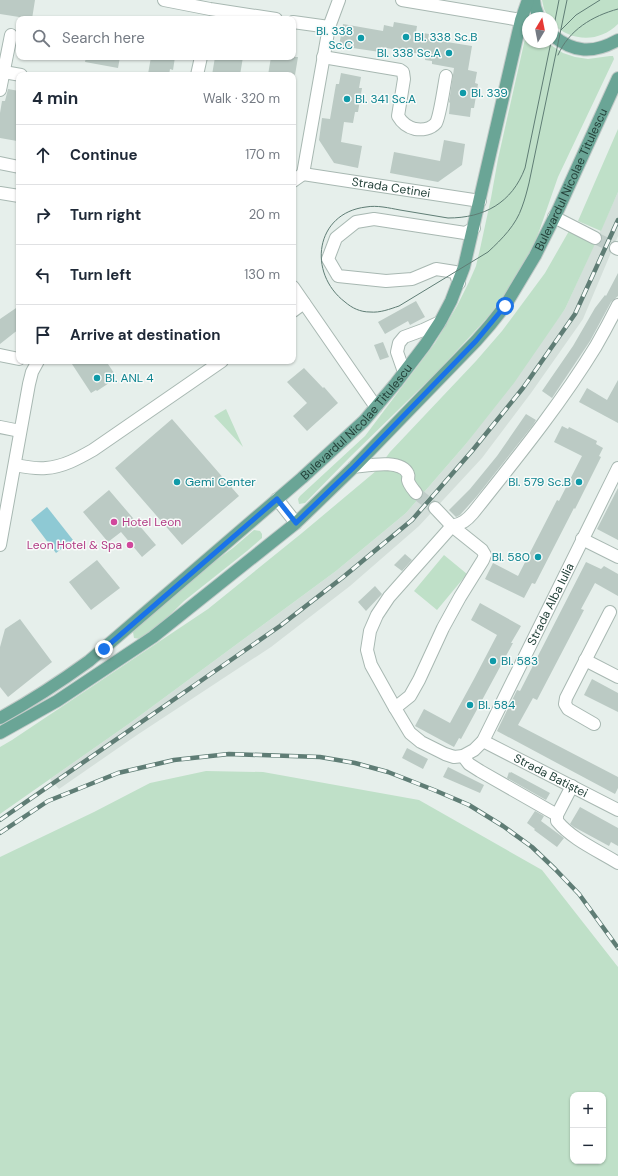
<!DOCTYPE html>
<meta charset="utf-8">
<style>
:root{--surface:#fff;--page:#f6f6f7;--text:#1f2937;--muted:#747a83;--line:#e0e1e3}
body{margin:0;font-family:"DM Sans",sans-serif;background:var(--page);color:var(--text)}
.controls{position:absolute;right:12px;bottom:12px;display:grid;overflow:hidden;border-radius:8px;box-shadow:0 1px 3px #0004}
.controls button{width:36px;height:36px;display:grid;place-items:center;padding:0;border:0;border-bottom:1px solid var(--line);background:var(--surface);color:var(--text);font:20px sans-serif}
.compass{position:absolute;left:522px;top:12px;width:36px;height:36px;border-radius:50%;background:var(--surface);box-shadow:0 1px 3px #0004;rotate:10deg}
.stop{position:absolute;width:12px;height:12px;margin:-9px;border:3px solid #1a73e8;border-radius:50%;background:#fff}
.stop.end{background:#1a73e8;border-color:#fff;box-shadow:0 1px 4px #0008}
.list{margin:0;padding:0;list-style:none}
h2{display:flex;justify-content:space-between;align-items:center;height:52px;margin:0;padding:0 16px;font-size:17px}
h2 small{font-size:13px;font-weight:400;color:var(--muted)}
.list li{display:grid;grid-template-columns:26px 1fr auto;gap:12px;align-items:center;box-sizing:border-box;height:60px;padding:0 16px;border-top:1px solid var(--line)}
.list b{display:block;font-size:15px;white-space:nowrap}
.list em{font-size:13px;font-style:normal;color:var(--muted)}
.icon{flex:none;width:22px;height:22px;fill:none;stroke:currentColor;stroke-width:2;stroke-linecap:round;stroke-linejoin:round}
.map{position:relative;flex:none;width:618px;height:1176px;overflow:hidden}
.search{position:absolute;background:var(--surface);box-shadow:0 1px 3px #0004;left:16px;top:16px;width:280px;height:44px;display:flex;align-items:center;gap:10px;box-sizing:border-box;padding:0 14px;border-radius:8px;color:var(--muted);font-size:15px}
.panel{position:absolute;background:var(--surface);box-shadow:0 1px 3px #0004;left:16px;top:72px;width:280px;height:292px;border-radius:8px}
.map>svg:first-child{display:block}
</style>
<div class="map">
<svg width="618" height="1176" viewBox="0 0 618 1176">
<rect width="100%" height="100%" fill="#e6efeb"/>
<path fill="#d4dfda" d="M 618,192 L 618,236 L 583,319 L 531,393 L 482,458 L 419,526 L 350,586 L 271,647 L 137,735 L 59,789 L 50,779 L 130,723 L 336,571 L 406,513 L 465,445 L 565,309 Z"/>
<path fill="#bfe0c8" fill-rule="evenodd" d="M 542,0 L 618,0 L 618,24 C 599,43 571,42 552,23 L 552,18 L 549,18 L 544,9 Z
M 527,30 L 528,42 L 546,42 L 563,53 L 575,57 L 588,59 L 610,56 L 613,56 L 614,59 L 558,177 L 535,243 L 508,291 L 487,318 L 438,371 L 350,457 L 305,503 L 299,504 L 298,499 L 300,496 L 365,436 L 435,343 L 457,306 L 469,282 L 476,266 L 480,249 L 491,198 L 498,159 Z
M 618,129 L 618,192 L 601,231 L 578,221 Z
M 569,231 L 595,244 L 565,309 L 514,383 L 465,445 L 406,513 L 336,571 L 130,723 L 0,814 L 0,747 L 12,740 L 208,609 L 302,533 L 376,471 L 390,452 L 476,361 L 502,331 L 545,273 Z
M 226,409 L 243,447 L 214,416 Z
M 254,530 L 260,531 L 262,534 L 262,538 L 247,551 L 184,601 L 164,621 L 140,639 L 134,638 L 133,632 L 140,624 L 196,575 L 233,548 Z
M 444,555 L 467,574 L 437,610 L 414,591 Z
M 206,771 L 263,772 L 419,800 L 542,870 L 618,967 L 618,1176 L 0,1176 L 0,857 L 94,812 L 150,783 ZM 573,1095 L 603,1095 L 603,1161 L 573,1161 Z"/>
<path fill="#8ec9d4" d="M 47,507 L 73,540 L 56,553 L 31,520 Z"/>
<path fill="#bbcac4" d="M 0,0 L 35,0 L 32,19 L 0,14 Z
M 394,22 L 417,26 L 416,32 L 429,34 L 428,39 L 472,46 L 468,70 L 477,72 L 475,83 L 478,84 L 474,108 L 471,108 L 470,117 L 449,114 L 450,103 L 449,102 L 454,68 L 432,64 L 432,61 L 425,60 L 426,55 L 381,47 L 380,52 L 339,46 L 343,24 L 383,31 L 384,25 L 393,27 Z
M 86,57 L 120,57 L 118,68 L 85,62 Z
M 151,57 L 175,57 L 173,70 L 170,69 L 169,75 L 148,74 Z
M 215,57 L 243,57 L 240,75 L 212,75 Z
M 271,57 L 298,57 L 295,75 L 268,75 Z
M 341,73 L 361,77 L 359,88 L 362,88 L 358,112 L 355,112 L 353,123 L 344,122 L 341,142 L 362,146 L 358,168 L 334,163 L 319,140 L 322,118 L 330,119 L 336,84 L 339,84 Z
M 8,89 L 19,91 L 19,130 L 17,141 L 0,138 L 0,113 L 2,101 L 5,101 Z
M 444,140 L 465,144 L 462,165 L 438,182 L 390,173 L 394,152 L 440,161 Z
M 618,273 L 618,296 L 611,302 L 590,341 L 552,398 L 542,391 L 573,346 L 595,308 L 605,295 L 606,296 Z
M 416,301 L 425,317 L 410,325 L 408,321 L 385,334 L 378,322 Z
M 19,306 L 19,329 L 0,344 L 0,319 Z
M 383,342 L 389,357 L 380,360 L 374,345 Z
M 70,361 L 106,361 L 116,376 L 111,380 L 112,381 L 97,391 L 96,390 L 91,393 Z
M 304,368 L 323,388 L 324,387 L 338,403 L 307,431 L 293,416 L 307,403 L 287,382 Z
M 618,380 L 618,423 L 579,402 L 587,388 L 607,400 Z
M 526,414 L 536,420 L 533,425 L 477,496 L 460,515 L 456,517 L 449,510 L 470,489 L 497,456 Z
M 172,419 L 239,496 L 182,545 L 115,468 Z
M 562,426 L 568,429 L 569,427 L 597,441 L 596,444 L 603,448 L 599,456 L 601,457 L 575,509 L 574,508 L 535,584 L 532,583 L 524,598 L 485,579 L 493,563 L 518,576 L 557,500 L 559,501 L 582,456 L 554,442 Z
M 618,488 L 618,540 L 597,529 Z
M 109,490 L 156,545 L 142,557 L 121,532 L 108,542 L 83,512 Z
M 405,554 L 412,560 L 402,571 L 394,565 Z
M 97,560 L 120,588 L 91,610 L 69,582 Z
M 586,562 L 601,569 L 604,566 L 618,574 L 618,596 L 595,583 L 581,609 L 584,610 L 537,700 L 533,698 L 518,725 L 618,777 L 618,788 L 615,794 L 497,731 L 517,690 L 520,691 Z
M 375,586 L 382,594 L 366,611 L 358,602 Z
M 480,603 L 521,626 L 511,643 L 513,643 L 461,739 L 459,738 L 454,747 L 415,726 L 424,709 L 450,723 L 474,679 L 497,635 L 471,620 Z
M 20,619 L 52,662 L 8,697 L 0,687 L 0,647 L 5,629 Z
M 592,679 L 618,693 L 618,712 L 584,695 Z
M 407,748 L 428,759 L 423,769 L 402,758 Z
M 448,767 L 484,785 L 480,793 L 443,777 Z
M 509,772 L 510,773 L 511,772 L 550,793 L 546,800 L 507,778 Z
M 580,807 L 618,828 L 618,846 L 611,842 L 609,846 L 574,827 L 570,824 Z
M 535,811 L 544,816 L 541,821 L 564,838 L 557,847 L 534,830 L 535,829 L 527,823 Z"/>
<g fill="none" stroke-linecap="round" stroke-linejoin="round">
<path stroke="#bfccc8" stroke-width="12" stroke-dasharray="12 6" stroke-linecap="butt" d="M 595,238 L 616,248
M 416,493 L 435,508"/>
<g stroke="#a8b8b2" stroke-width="14">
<g id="minor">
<path d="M 164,0 L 210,9 L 276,19"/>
<path d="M 402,0 L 521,20"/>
<path d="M 293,22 L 329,27"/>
<path d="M 323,57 L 400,70 L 403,72 L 404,79 L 398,116 C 402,123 407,127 415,129 C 422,130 431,129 436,123 C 440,116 444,86 446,76"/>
<path d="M 4,72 L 21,75"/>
<path d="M 197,75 L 201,57"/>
<path d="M 0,90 L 11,35"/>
<path d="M 0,163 L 19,167"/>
<path id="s1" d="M 303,174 L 480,201"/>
<path d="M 303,174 L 329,27 L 339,0"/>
<path d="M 293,181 L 303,174"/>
<path d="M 0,193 L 19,196"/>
<path d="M 554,217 L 595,238"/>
<path d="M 616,248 L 618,249"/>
<path d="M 459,283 L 455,272 L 436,269 L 412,279 L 386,281 L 338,276 L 328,259 L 336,238 L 356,222 L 374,219 L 465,233 L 474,228"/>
<path d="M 293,287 L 376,407"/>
<path id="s2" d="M 618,305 C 611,319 604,332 596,346 C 560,405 516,459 473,513 C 467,520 462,524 452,526 L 389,597 L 377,615 L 370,631 L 367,650 L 371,665 L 395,708 L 410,733 L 421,742 L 445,754 L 454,757 L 463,756 L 474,750 L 483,741 L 618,468"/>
<path d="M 293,311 L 304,303"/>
<path d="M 0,355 L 19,359"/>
<path d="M 404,372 L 397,352 L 399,343 L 404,337 L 423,330 L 440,322"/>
<path d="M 0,427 L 20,431"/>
<path d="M 15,465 C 25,467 36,469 46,468 C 63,467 79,458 93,450 L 222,361"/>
<path d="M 354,467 C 366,466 401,458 408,474 C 409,476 408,478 408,480 C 409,485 413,489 416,493"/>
<path d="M 277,499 L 296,523"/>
<path d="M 582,539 L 618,557"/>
<path d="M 0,545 L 29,384 L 32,372 L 38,361"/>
<path d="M 585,660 L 618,677"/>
<path d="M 395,708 L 410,696 L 419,680 L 443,628 L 460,597 L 483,560 L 485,555 L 482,550 L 452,526 L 435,508"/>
<path d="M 594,724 L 568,709 L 565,704 L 566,698 L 610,612"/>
<path id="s3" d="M 483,741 L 618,810"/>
<path d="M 463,756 L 469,764 L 480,771 L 557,815"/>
<path d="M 572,786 L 557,815 L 557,821 C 573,840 597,850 618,863"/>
</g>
</g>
<g stroke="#c2cac8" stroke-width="14">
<g id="major">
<path d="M 534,0 L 535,7 L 539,18"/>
<path d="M 552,35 C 574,53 593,54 618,40"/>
<path id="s4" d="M 0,718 C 31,701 60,682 89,661 L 302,478 L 364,421 L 396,383 L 425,345 L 440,322 L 451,301 L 464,267 L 521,20 L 528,0"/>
<path id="s5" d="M 0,733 L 57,701 L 153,637 L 296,523 L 354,467 L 476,341 L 490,325 L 505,306 L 535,256 L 558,210 L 618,78"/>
</g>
</g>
<use href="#minor" stroke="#fff" stroke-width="12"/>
<use href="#major" stroke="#6aa596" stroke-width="12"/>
<path stroke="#5f7d75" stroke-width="1" d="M 561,30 L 576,15 L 600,0
M 552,36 L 559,0
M 551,42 L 525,168 C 512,203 484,218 448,218 C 432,215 416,213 400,210 C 389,208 377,205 366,207 C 315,213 307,273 345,302 C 352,308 360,312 370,312 C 380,313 390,309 399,306 L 488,252 C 502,239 516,225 522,207 C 525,199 527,191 529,183 L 567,0
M 558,55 C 569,30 592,16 618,9"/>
<g stroke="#5f7d75" stroke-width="4.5">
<path id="rail" d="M 0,820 L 280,626 L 342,578 L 412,520 L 472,451 L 523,388 L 575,314 L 618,220
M 0,833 L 48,801 L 118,773 L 174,760 L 229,754 L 320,757 L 355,763 L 388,772 L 434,790 L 469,805 L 503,826 L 532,847 L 555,869 L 579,894 L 618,948"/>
</g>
<use href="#rail" stroke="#f7fbf9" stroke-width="3" stroke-dasharray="9" stroke-linecap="butt"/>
</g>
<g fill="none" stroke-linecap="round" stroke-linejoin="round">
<path stroke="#1a73e8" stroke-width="5" d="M 104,649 L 277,499 L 296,523 L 354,467 L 476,341 L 505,306"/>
</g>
<g fill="#0f9aa8" stroke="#f7fbf9" stroke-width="1.5">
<circle cx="406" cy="37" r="4"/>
<circle cx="361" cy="38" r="4"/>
<circle cx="449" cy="53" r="4"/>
<circle cx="463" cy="93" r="4"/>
<circle cx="347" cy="99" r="4"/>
<circle cx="97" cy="378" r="4"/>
<circle cx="177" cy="482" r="4"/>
<circle cx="579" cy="482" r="4"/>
<circle cx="538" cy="557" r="4"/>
<circle cx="493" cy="661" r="4"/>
<circle cx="470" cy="705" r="4"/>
</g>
<g fill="#d1479c" stroke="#f7fbf9" stroke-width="1.5">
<circle cx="114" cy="522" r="4"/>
<circle cx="130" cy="545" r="4"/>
</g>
<g text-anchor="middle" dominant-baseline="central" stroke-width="3" stroke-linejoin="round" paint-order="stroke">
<g font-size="12" fill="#0d838f" stroke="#f7fbf9" text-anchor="start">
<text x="353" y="31" text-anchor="end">Bl. 338<tspan x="353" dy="14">Sc.C</tspan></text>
<text x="414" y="37">Bl. 338 Sc.B</text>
<text x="441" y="53" text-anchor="end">Bl. 338 Sc.A</text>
<text x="471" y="93">Bl. 339</text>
<text x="355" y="99">Bl. 341 Sc.A</text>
<text x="105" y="378">Bl. ANL 4</text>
<text x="185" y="482">Gemi Center</text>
<text x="571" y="482" text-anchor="end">Bl. 579 Sc.B</text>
<text x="530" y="557" text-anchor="end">Bl. 580</text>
<text x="501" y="661">Bl. 583</text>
<text x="478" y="705">Bl. 584</text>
</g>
<g font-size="12" fill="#24423a" stroke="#f7fbf9">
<text stroke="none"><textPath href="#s5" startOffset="808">Bulevardul Nicolae Titulescu</textPath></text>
<text stroke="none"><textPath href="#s1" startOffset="89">Strada Cetinei</textPath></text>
<text stroke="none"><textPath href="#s4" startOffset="465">Bulevardul Nicolae Titulescu</textPath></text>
<text stroke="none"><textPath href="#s2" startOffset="764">Strada Alba Iulia</textPath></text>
<text stroke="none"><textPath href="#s3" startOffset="76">Strada Batiștei</textPath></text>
</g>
<g font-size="12" fill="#b23c85" stroke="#f7fbf9" text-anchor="start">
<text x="122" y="522">Hotel Leon</text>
<text x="122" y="545" text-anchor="end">Leon Hotel &amp; Spa</text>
</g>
</g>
</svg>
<div class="controls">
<button>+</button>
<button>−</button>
</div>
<svg class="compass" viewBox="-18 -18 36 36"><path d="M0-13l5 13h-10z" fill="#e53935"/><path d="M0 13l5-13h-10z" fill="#747a83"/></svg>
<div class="stop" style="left:505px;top:306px"></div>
<div class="stop end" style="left:104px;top:649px"></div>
<div class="search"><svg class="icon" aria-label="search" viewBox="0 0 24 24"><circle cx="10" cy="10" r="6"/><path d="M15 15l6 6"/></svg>Search here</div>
<section class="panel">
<h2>4 min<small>Walk · 320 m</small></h2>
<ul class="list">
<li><svg class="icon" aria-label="ahead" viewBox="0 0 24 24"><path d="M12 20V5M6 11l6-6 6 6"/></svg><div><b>Continue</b></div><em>170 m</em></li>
<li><svg class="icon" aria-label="right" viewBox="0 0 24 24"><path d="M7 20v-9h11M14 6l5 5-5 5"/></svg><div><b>Turn right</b></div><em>20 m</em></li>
<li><svg class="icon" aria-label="left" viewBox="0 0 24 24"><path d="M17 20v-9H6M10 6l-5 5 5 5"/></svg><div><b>Turn left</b></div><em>130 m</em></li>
<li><svg class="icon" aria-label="arrive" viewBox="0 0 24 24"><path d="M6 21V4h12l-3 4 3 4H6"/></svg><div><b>Arrive at destination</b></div></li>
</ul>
</section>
</div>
